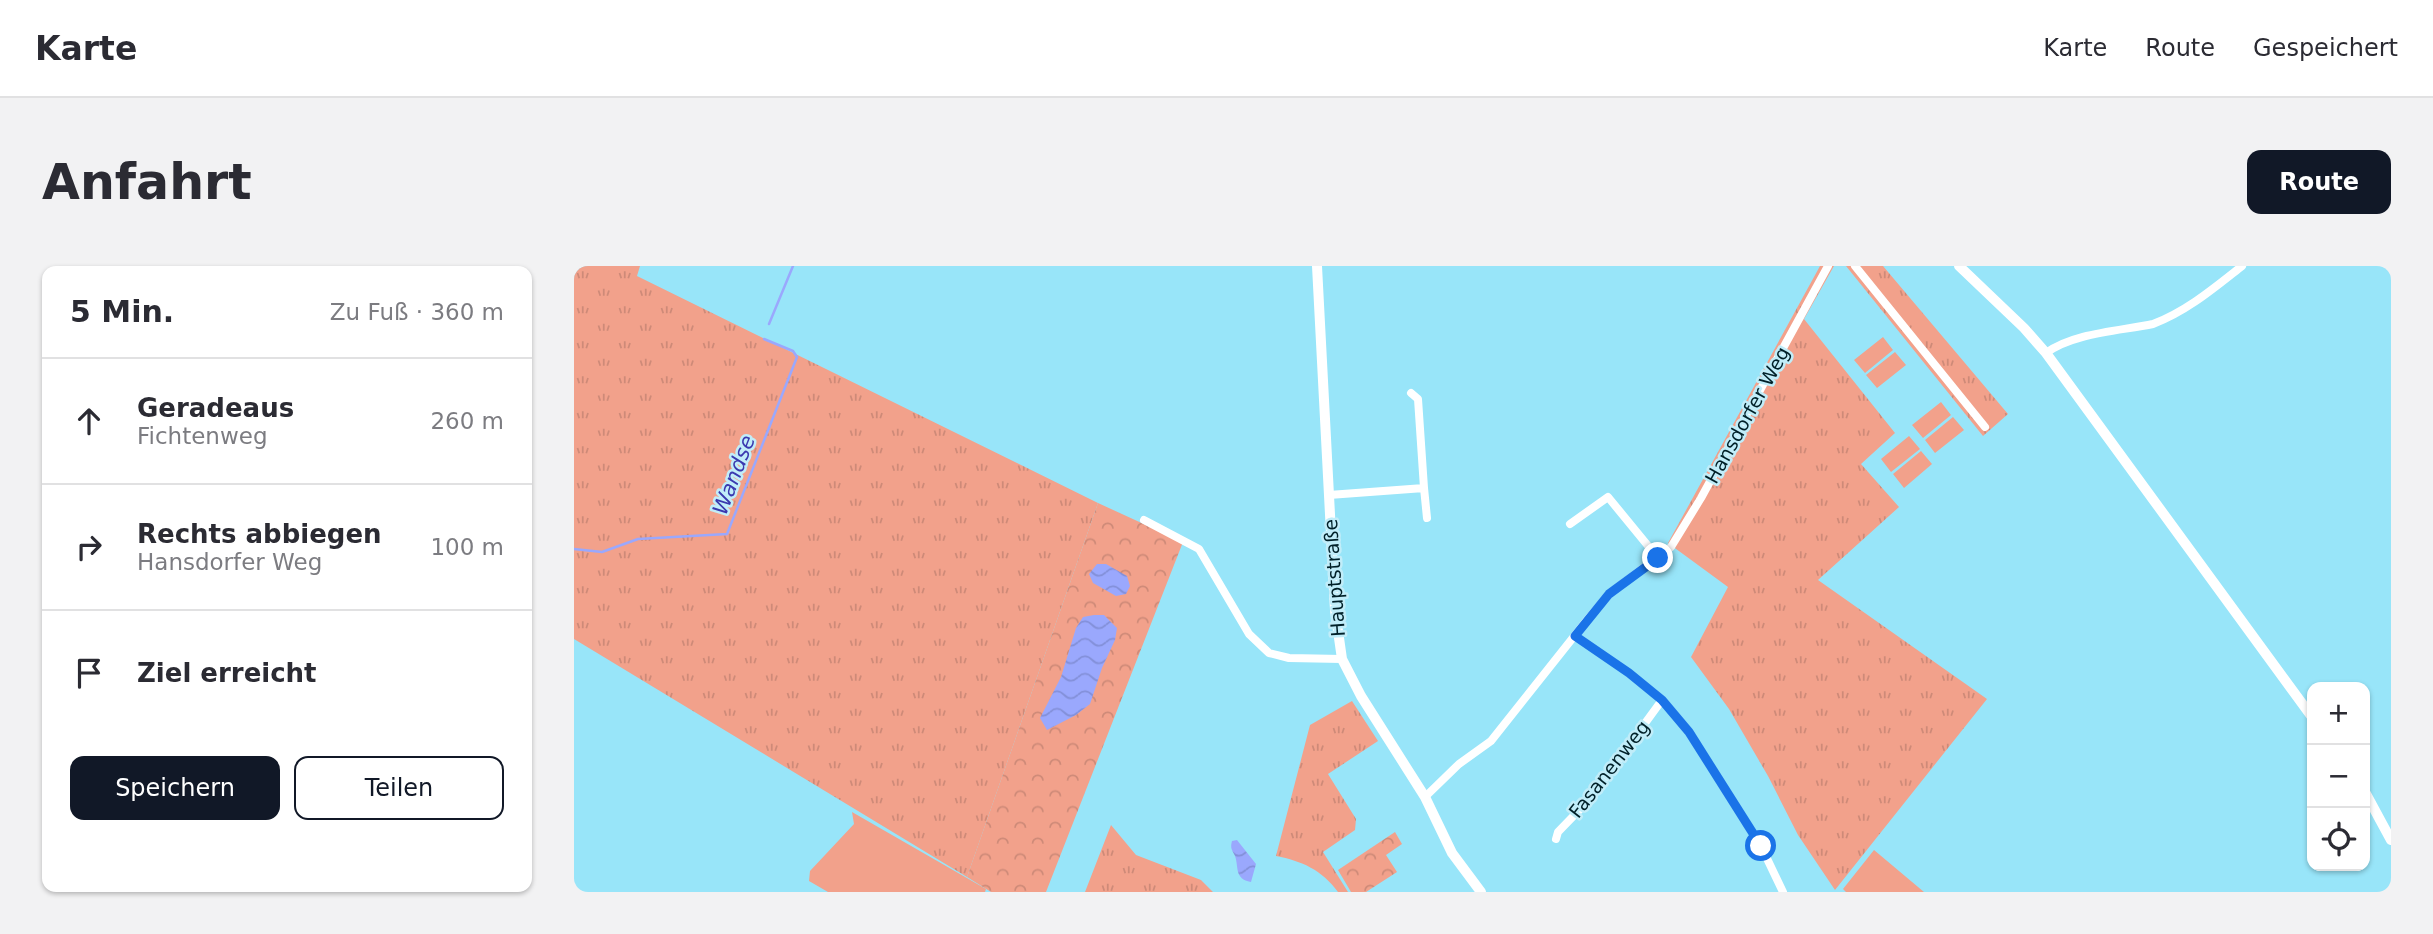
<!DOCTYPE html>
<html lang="de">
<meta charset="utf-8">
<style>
:root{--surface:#fff;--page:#f2f2f3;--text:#2b2b33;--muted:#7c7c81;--line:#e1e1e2;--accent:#111827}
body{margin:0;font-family:"DejaVu Sans",sans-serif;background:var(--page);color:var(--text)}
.controls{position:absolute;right:21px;bottom:21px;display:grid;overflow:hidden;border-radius:14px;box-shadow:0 2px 5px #0004}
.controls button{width:63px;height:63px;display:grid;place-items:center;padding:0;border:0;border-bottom:2px solid var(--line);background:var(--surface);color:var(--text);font:35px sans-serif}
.stop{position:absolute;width:21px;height:21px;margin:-16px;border:5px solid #1a73e8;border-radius:50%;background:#fff}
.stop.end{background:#1a73e8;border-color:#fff;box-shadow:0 2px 7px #0008}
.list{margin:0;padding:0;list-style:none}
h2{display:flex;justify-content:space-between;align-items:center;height:91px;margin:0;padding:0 28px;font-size:30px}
h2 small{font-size:23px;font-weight:400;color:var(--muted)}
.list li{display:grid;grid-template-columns:46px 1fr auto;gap:21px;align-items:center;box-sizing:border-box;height:126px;padding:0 28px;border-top:2px solid var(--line)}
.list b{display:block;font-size:26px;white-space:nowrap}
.list p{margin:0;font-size:23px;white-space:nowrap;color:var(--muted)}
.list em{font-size:23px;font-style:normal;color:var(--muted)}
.actions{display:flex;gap:14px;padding:21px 28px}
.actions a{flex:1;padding:16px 0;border:2px solid var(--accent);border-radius:14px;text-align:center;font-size:24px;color:var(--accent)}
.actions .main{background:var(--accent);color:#fff}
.icon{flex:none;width:38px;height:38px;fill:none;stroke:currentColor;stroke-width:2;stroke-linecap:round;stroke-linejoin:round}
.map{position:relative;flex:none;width:1817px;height:626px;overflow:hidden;border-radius:14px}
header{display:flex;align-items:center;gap:42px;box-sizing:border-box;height:98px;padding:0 35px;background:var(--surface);border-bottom:2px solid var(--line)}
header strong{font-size:33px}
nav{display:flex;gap:38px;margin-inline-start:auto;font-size:24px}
.intro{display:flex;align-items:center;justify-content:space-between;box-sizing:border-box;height:168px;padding:0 42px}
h1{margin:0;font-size:49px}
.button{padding:18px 32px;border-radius:14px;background:var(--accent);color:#fff;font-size:24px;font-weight:700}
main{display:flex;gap:42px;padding:0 42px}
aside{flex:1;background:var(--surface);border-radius:14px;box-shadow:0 2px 5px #0004}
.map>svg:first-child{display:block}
</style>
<header>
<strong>Karte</strong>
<nav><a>Karte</a><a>Route</a><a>Gespeichert</a></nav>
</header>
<div class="intro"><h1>Anfahrt</h1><a class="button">Route</a></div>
<main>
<aside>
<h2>5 Min.<small>Zu Fuß · 360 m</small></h2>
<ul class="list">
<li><svg class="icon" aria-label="ahead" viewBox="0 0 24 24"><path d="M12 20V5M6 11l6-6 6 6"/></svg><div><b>Geradeaus</b><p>Fichtenweg</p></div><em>260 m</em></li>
<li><svg class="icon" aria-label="right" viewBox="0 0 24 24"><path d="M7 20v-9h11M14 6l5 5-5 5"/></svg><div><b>Rechts abbiegen</b><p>Hansdorfer Weg</p></div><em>100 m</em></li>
<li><svg class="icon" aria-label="arrive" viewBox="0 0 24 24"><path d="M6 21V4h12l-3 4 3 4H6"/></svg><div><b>Ziel erreicht</b></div></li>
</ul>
<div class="actions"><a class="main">Speichern</a><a>Teilen</a></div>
</aside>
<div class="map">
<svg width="1817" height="626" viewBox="0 0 1817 626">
<defs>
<pattern id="grass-tufts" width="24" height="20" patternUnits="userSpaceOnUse" patternTransform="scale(1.75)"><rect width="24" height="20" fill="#f2a18b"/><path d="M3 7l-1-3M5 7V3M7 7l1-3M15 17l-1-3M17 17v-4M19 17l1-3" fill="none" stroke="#ce8a78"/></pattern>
<pattern id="park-crowns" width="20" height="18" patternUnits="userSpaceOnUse" patternTransform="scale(1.75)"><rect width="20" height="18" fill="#f2a18b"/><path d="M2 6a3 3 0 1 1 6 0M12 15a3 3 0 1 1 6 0" fill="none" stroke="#ce8a78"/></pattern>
<pattern id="water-waves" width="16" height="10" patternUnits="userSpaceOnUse" patternTransform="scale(1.75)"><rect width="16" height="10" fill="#9aa8fd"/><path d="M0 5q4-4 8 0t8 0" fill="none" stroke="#8390d9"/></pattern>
</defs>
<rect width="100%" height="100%" fill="#98e5f9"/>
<path fill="url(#grass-tufts)" d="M 0,0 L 66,0 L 63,10 L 524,237 L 393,611 L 0,373 Z
M 1246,0 L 1260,0 L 1230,53 L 1321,167 L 1287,198 L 1325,241 L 1244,314 L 1413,433 L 1261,624 L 1224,569 L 1194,510 L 1155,443 L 1117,391 L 1154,321 L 1094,277 Z
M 1272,0 L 1309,0 L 1434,148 L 1409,170 Z
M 778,435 L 804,475 L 754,508 L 782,553 L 781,564 L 749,586 L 774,626 L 764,626 C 748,604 728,595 702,590 L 736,459 Z
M 537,559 L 562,589 L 627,614 L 639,626 L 511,626 Z"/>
<path fill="url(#park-crowns)" d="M 524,237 L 609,276 L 472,626 L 417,626 L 393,611 Z
M 821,566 L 828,578 L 812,589 L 823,606 L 792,626 L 777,626 L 764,604 Z"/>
<path fill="#f2a18b" d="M 1309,71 L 1319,84 L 1291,107 L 1280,94 Z
M 1321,86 L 1332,99 L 1303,122 L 1292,109 Z
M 1367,136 L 1377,149 L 1349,172 L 1338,159 Z
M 1379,151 L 1390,164 L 1361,187 L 1351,174 Z
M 1335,170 L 1346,183 L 1317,206 L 1307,193 Z
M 1347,185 L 1358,198 L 1330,222 L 1319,208 Z
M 278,546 L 412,623 L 411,626 L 254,626 L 235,615 L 236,605 L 280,558 Z
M 1300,584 L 1350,626 L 1272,626 L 1269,623 Z"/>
<path fill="url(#water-waves)" d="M 523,298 L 532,298 L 553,310 L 556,320 L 552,328 L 542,330 L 519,317 L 515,308 Z
M 520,349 L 530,349 L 543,362 L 541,374 L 528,402 L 516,438 L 502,449 L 473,464 L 466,452 L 487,411 L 502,362 L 509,351 Z
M 663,574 L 682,598 L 677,616 C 660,613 665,601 661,590 C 658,583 656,583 658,575 Z"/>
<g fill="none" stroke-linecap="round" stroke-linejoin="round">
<path stroke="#9aa8fd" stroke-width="2.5" d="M 195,58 L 219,0
M 0,283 L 28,286 L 64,273 L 153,268 L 223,91 L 219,85 L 190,73"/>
<path stroke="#fff" stroke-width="8" d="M 1281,0 L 1411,161
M 1472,87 C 1499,67 1545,65 1579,58 C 1613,45 1640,22 1668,0
M 837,127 L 844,133 L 850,222
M 755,229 L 850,222 L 853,252
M 570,254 L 625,283 L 675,368 L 695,387 L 715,392 L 768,393
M 996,258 L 1034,231 L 1084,292
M 1001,370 L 1055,407 L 1088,434 L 1115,466 L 1187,580 L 1209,626
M 851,531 L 885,498 L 917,475 L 1013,354 L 1035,328 L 1097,281 L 1127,232 L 1254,0
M 982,573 L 984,566 L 1015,534 L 1088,434"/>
<path stroke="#fff" stroke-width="10" d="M 743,0 L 761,344 L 768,393 L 787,430 L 851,531 L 878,587 L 907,626"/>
<path stroke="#fff" stroke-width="10" d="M 1385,0 L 1450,62 L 1472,87 L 1738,451
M 1791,526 L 1817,574"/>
</g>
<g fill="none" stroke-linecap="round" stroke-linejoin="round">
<path stroke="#1a73e8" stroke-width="9" d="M 1084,292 L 1035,328 L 1001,370 L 1055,407 L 1088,434 L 1115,466 L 1187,580"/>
</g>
<g text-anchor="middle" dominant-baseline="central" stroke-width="5" stroke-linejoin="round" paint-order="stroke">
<g font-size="19" fill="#002028" stroke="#c1edf9">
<text transform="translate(1173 149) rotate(-61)">Hansdorfer Weg</text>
<text transform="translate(760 312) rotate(-94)">Hauptstraße</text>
<text transform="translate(1035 503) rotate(-52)">Fasanenweg</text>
</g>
<g font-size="21" font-style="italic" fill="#3a38af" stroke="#c1edf9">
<text transform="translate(160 209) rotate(-69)">Wandse</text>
</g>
</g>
</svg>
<div class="controls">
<button>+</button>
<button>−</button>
<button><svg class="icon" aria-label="locate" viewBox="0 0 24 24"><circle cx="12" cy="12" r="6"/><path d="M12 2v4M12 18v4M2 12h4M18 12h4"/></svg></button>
</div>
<div class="stop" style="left:1187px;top:580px"></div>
<div class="stop end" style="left:1084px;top:292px"></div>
</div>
</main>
